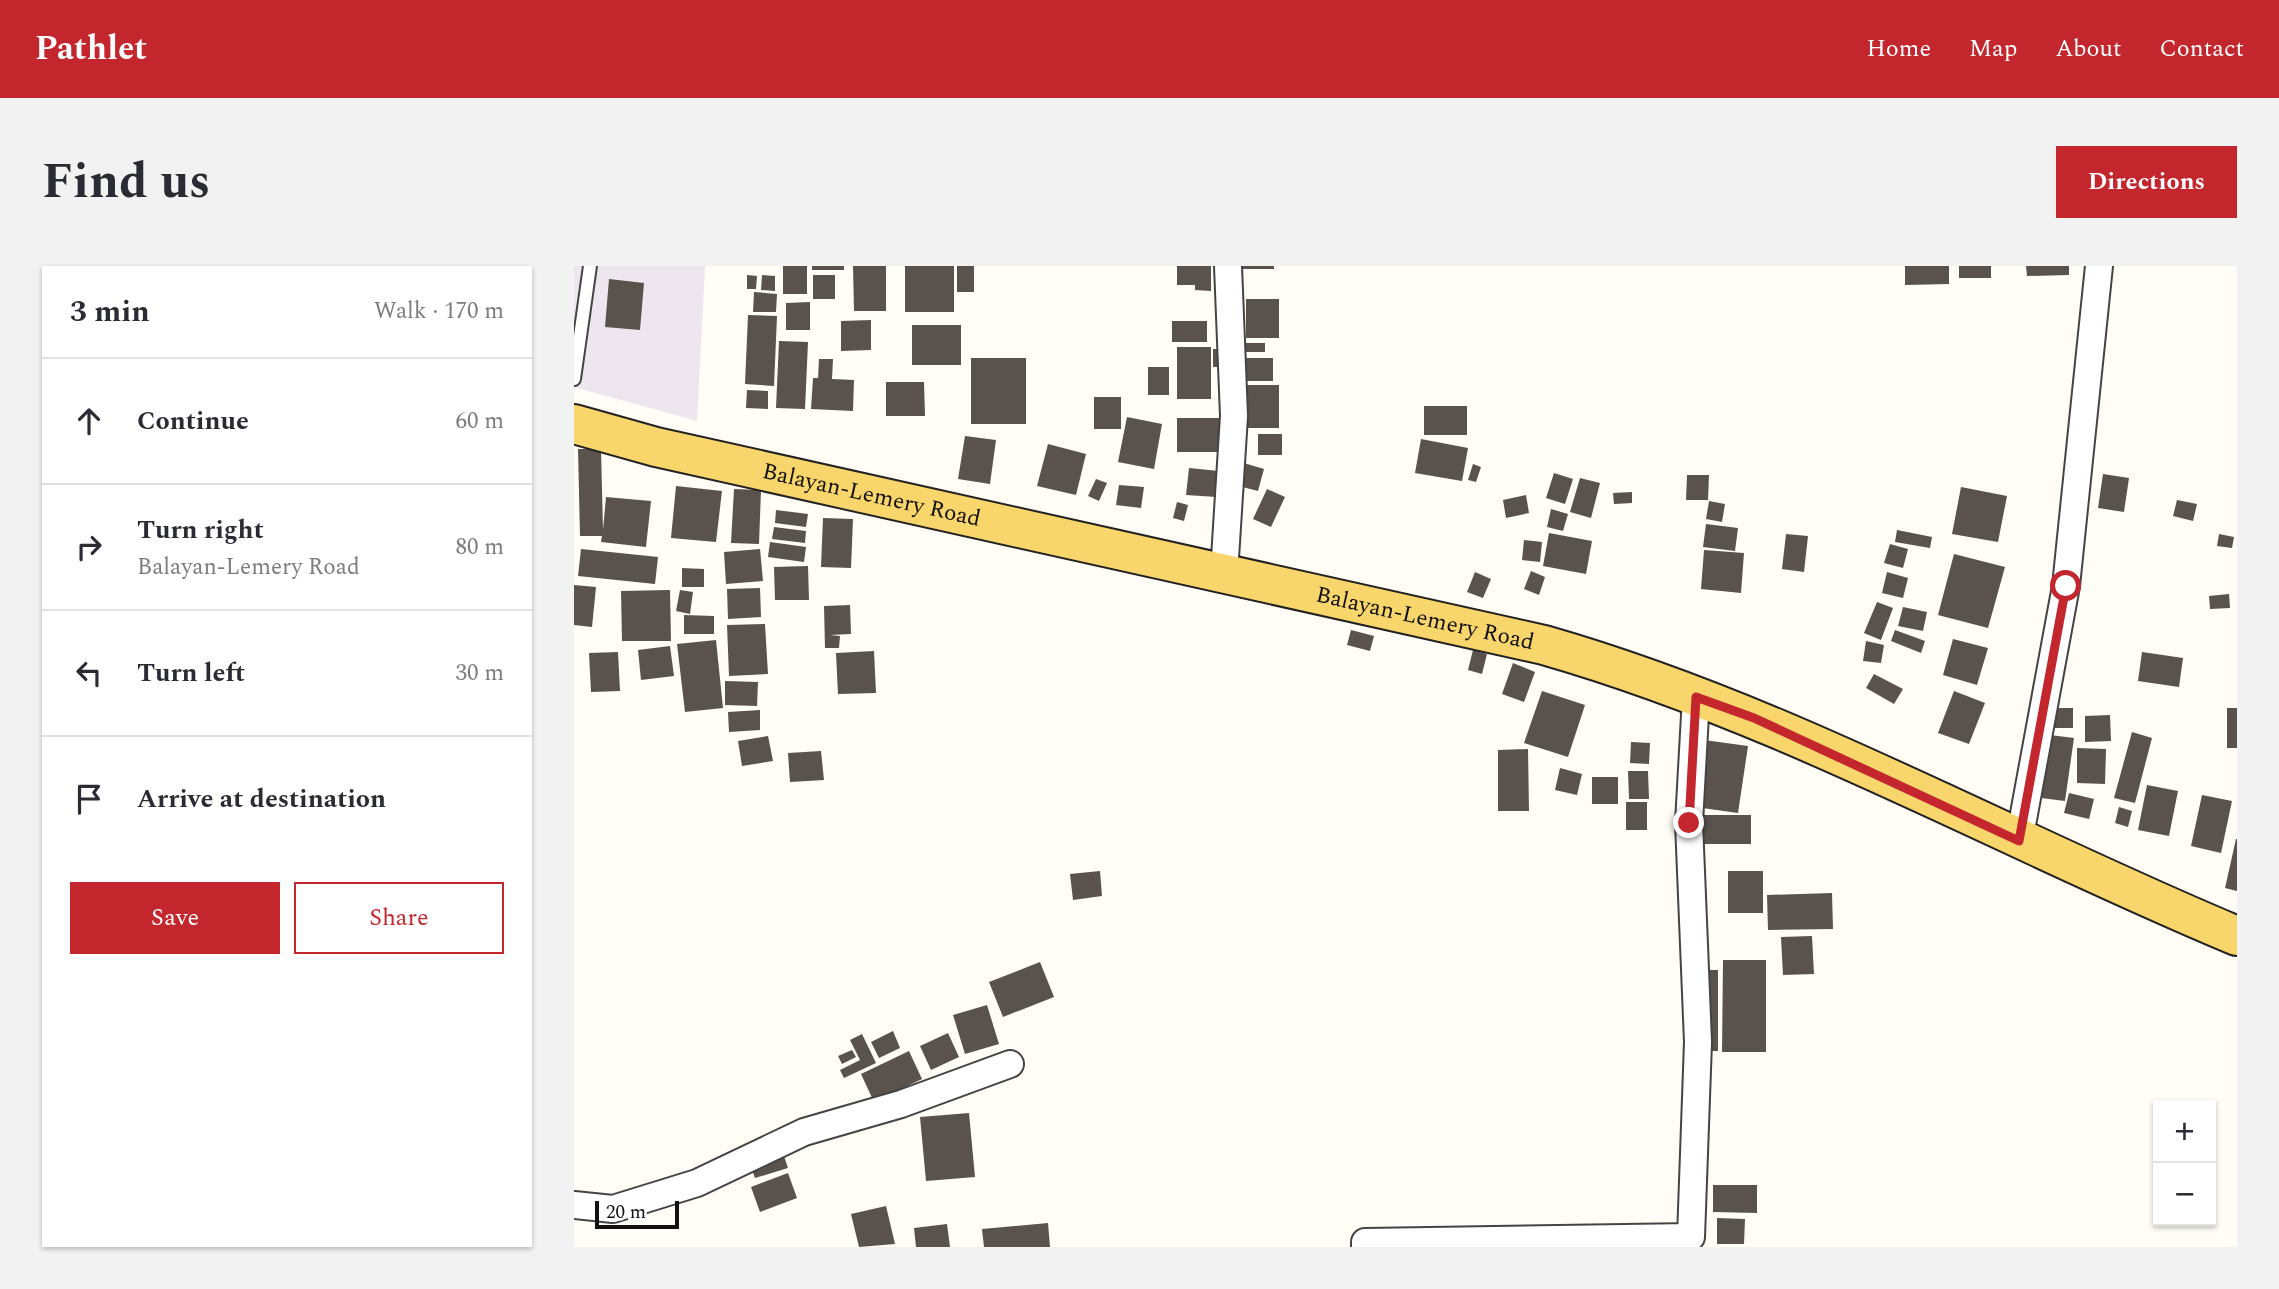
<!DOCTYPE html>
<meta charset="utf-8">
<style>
:root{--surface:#fff;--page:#f2f2f3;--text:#2b2b33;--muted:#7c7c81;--line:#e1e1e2;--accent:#c4262e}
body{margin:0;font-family:Spectral,serif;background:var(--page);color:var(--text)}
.controls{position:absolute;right:21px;bottom:21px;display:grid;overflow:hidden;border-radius:0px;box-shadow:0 2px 5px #0004}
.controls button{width:63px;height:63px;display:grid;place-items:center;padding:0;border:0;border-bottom:2px solid var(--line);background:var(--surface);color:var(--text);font:35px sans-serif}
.scale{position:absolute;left:21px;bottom:18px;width:84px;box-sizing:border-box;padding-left:7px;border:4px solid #111;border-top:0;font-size:19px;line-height:24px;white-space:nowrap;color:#111;-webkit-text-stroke:5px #fff;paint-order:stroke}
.stop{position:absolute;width:21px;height:21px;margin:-16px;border:5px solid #c4262e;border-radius:50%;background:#fff}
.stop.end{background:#c4262e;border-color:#fff;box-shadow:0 2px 7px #0008}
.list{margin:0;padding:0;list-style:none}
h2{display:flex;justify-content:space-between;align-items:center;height:91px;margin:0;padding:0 28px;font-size:30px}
h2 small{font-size:23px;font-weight:400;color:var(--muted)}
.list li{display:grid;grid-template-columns:46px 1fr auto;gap:21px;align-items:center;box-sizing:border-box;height:126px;padding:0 28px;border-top:2px solid var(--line)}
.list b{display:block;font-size:26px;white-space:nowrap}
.list p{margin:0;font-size:23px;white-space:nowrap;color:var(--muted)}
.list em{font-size:23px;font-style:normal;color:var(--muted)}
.actions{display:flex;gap:14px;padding:21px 28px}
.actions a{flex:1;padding:16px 0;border:2px solid var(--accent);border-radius:0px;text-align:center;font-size:24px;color:var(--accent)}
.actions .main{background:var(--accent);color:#fff}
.icon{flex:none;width:38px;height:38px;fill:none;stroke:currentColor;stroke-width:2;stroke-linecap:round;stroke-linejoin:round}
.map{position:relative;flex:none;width:1663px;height:981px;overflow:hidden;border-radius:0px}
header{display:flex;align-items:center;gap:42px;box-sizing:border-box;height:98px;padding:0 35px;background:var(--accent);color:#fff}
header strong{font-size:33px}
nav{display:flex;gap:38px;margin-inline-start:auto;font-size:24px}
.intro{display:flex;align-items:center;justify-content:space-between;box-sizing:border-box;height:168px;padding:0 42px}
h1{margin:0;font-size:49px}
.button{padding:18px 32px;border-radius:0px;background:var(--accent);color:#fff;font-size:24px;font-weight:700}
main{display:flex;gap:42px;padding:0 42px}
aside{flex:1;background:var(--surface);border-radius:0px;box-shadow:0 2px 5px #0004}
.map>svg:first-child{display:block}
</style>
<header>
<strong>Pathlet</strong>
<nav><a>Home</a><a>Map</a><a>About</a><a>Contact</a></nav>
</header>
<div class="intro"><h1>Find us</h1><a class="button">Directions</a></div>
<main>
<aside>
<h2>3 min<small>Walk · 170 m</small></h2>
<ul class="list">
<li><svg class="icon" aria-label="ahead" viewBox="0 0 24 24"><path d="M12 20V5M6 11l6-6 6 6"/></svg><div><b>Continue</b></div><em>60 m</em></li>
<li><svg class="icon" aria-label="right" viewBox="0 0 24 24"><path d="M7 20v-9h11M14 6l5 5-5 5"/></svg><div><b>Turn right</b><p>Balayan-Lemery Road</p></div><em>80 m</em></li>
<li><svg class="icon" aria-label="left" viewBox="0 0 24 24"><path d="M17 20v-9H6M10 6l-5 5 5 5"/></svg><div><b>Turn left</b></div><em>30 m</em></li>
<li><svg class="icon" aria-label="arrive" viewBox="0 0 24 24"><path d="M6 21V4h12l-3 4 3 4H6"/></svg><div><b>Arrive at destination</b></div></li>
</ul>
<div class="actions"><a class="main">Save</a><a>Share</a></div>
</aside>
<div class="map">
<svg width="1663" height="981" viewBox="0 0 1663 981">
<rect width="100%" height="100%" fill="#fffdf5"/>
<path fill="#eee6ef" d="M 0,0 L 131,0 L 123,155 L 0,121 Z"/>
<path fill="#5a524d" d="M 209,0 L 233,0 L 233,28 L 209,28 Z
M 238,0 L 270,0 L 270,4 L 238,4 Z
M 279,0 L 312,0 L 312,45 L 280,45 Z
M 331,0 L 380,0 L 380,46 L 331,46 Z
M 383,0 L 400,0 L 400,26 L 383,26 Z
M 603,0 L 637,0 L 637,25 L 621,24 L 621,19 L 603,19 Z
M 657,0 L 700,0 L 700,3 L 657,3 Z
M 1331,0 L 1375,0 L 1375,18 L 1331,19 Z
M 1385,0 L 1417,0 L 1417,12 L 1385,12 Z
M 1452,0 L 1495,0 L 1495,9 L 1453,10 Z
M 173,9 L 183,10 L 182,23 L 173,23 Z
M 188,9 L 201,10 L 201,25 L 187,24 Z
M 239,9 L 261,9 L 261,33 L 239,33 Z
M 35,13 L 70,17 L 66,64 L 31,61 Z
M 180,26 L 203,28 L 202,46 L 179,46 Z
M 672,33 L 705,33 L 705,72 L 672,72 Z
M 236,36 L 236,64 L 212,64 L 212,37 Z
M 174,49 L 203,50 L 200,120 L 171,118 Z
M 297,54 L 297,84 L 267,85 L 267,55 Z
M 598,55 L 633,55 L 633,76 L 598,76 Z
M 338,59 L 387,59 L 387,99 L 338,99 Z
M 205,75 L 234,76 L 231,143 L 202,142 Z
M 668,77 L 691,77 L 691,86 L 668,86 Z
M 603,81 L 637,81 L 637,133 L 603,133 Z
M 639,83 L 651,83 L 651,101 L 639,101 Z
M 397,92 L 452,92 L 452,158 L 397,158 Z
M 660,92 L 699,92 L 699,115 L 660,115 Z
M 245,93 L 259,93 L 258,113 L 280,114 L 279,145 L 237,143 L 239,112 L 244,112 Z
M 574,101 L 595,101 L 595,129 L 574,129 Z
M 312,116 L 350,116 L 351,150 L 312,150 Z
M 671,119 L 705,119 L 705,162 L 671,162 Z
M 173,124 L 194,125 L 194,143 L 172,142 Z
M 520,131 L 547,131 L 547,163 L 520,163 Z
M 850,140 L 893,140 L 893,169 L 850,169 Z
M 553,151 L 588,158 L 580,203 L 544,196 Z
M 603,152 L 645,152 L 645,186 L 603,186 Z
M 684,168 L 708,168 L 708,189 L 684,189 Z
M 391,170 L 422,174 L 416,218 L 384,213 Z
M 847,173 L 894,182 L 888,215 L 841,207 Z
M 474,178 L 512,188 L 502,229 L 463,220 Z
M 4,183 L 27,183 L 29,264 L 32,231 L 77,235 L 72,281 L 27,276 L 28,270 L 6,270 Z
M 663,195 L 690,203 L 684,225 L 657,218 Z
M 899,198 L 907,201 L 902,216 L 894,214 Z
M 615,202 L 645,205 L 643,231 L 612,229 Z
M 980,207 L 999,213 L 991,238 L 972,232 Z
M 1529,208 L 1555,212 L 1550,246 L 1524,242 Z
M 1113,209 L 1135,209 L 1134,234 L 1112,234 Z
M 1006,212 L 1026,217 L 1017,252 L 996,246 Z
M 522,213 L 533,217 L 525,235 L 514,230 Z
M 545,219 L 570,221 L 567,242 L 542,239 Z
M 102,220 L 148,225 L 142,276 L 97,272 Z
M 1387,221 L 1433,230 L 1424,276 L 1378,268 Z
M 160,223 L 187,224 L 185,278 L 157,277 Z
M 693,223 L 711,231 L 697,261 L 679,253 Z
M 1058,226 L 1058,237 L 1040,238 L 1039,227 Z
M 952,229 L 955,247 L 932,252 L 929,234 Z
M 1603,234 L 1623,238 L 1619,255 L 1599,250 Z
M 1135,235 L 1151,238 L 1148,256 L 1132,253 Z
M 603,236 L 614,239 L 610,255 L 599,252 Z
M 977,243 L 994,248 L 989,265 L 973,261 Z
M 202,244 L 234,248 L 232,261 L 201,257 Z
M 249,252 L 279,253 L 277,302 L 247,301 Z
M 1132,258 L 1164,262 L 1161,285 L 1129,281 Z
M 200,261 L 232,265 L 231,277 L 198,273 Z
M 1323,264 L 1358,271 L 1356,282 L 1321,276 Z
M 975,267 L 1018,275 L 1012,308 L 969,300 Z
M 1212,268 L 1234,270 L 1230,306 L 1208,303 Z
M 1645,268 L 1660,271 L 1658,282 L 1643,280 Z
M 950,274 L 968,276 L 966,296 L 948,294 Z
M 196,276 L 232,281 L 230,296 L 194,291 Z
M 1316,278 L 1334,283 L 1329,302 L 1310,297 Z
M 7,283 L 84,291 L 81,318 L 4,310 Z
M 186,283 L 189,315 L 152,318 L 150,286 Z
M 1130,284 L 1170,287 L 1167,327 L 1127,323 Z
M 1380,288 L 1431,301 L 1414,362 L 1364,349 Z
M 234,300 L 235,334 L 201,334 L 200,301 Z
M 108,302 L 130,303 L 130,321 L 108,321 Z
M 957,305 L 971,311 L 965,329 L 950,323 Z
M 901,306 L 917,313 L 909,332 L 893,326 Z
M 1313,306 L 1334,312 L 1329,332 L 1308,327 Z
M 0,319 L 22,321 L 18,361 L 0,359 Z
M 186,322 L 187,351 L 154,353 L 153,323 Z
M 96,324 L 97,375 L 48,375 L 47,325 Z
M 106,324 L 119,326 L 116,348 L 102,345 Z
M 1655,328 L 1656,342 L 1636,343 L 1635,330 Z
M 1303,336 L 1319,342 L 1307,374 L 1290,367 Z
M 276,339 L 277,368 L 256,369 L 266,370 L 265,382 L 251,382 L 250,340 Z
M 1329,341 L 1353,346 L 1349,365 L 1324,360 Z
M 110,349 L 140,350 L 140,368 L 110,368 Z
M 191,358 L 194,408 L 155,410 L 153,359 Z
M 777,364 L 800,370 L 796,385 L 773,379 Z
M 1321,364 L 1351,375 L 1347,387 L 1317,375 Z
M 1379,373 L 1414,382 L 1403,419 L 1369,409 Z
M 142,374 L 149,442 L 111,446 L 103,378 Z
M 1292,375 L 1310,379 L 1307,397 L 1289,395 Z
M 96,380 L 100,410 L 67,414 L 64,384 Z
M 899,384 L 913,388 L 908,408 L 894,404 Z
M 300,385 L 302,427 L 264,428 L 262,387 Z
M 44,386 L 46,425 L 17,426 L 15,387 Z
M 1568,386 L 1609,392 L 1605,421 L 1564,415 Z
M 939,397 L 961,406 L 950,436 L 928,428 Z
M 1300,408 L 1329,423 L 1320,438 L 1292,422 Z
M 151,415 L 184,416 L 183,440 L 151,439 Z
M 968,425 L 1011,439 L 994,491 L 950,477 Z
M 1380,425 L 1411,437 L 1395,478 L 1364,467 Z
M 1472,442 L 1499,442 L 1499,462 L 1472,462 Z
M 1653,442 L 1663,442 L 1663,482 L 1653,482 Z
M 186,444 L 186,464 L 155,466 L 154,446 Z
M 1536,449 L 1537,475 L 1511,476 L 1511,450 Z
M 1558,466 L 1578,472 L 1561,537 L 1540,532 Z
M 1468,468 L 1500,472 L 1491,535 L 1459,531 Z
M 194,470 L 199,495 L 168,500 L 164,475 Z
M 1130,474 L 1174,480 L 1164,547 L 1121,541 Z
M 1057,476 L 1076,477 L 1075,498 L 1056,497 Z
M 1503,482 L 1532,483 L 1531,518 L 1503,517 Z
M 954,483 L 955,545 L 924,545 L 924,484 Z
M 247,485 L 250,514 L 216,516 L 214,487 Z
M 986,502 L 1008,508 L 1003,529 L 981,524 Z
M 1054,505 L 1074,505 L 1075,533 L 1055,533 Z
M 1018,511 L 1044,511 L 1044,538 L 1018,538 Z
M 1573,519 L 1604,525 L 1595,570 L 1564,564 Z
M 1495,527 L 1520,533 L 1515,553 L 1490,547 Z
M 1628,529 L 1658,535 L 1647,587 L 1617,580 Z
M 1052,536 L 1073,536 L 1073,564 L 1052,564 Z
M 1545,541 L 1558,545 L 1554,561 L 1541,557 Z
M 1129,549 L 1177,549 L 1177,578 L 1129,578 Z
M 1662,573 L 1663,573 L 1663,625 L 1651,622 Z
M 526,605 L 528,630 L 499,634 L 496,608 Z
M 1154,605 L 1189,605 L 1189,647 L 1154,647 Z
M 1258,627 L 1259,663 L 1194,664 L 1193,629 Z
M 1238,670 L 1240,708 L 1209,709 L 1207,671 Z
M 1149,694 L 1192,694 L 1192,786 L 1148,786 Z
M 466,696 L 480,731 L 429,751 L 415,716 Z
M 1124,704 L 1144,704 L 1144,785 L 1124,785 Z
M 413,739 L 425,778 L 391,788 L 379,749 Z
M 319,765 L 326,782 L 305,792 L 297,776 Z
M 374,767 L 385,791 L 357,804 L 346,780 Z
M 288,768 L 302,797 L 270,812 L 266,804 L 286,794 L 276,774 Z
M 278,784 L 282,791 L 268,798 L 264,790 Z
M 335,785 L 348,813 L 300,836 L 287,808 Z
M 395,847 L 401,911 L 352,915 L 346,851 Z
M 208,884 L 214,902 L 181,912 L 175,895 Z
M 214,907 L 223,932 L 186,946 L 177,921 Z
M 1139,919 L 1183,919 L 1183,947 L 1139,946 Z
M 312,940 L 321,978 L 285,981 L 277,948 Z
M 1143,952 L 1171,953 L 1170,978 L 1143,978 Z
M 474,957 L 476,981 L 410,981 L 408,963 Z
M 373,958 L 376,981 L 342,981 L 340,962 Z"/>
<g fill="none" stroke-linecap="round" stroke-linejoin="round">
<g stroke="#444" stroke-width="16">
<path id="service" d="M 0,113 L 16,0"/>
</g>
<g stroke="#444" stroke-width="30">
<path id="minor" d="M 650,308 L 660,150 L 654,0
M 1445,575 L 1492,320 L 1525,0
M 0,939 L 39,943 L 123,917 L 230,866 L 327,838 L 436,798
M 791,981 L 791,976 L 1117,971 L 1124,776 L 1115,557 L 1122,431"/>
</g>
<g stroke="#222" stroke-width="42">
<g id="primary">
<path id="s1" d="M 0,158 L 82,181 L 970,379 C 1211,448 1432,574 1663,670"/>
</g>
</g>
<use href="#service" stroke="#fff" stroke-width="12"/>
<use href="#minor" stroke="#fff" stroke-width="26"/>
<use href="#primary" stroke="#f9d66b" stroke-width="38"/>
</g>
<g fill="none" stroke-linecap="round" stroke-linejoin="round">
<path stroke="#c4262e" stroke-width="9" d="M 1115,557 L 1122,431 L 1180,452 L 1445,575 L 1492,320"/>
</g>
<g text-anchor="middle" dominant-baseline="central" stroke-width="7" stroke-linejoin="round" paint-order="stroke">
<g font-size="23" fill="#111" stroke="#fff">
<text stroke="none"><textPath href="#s1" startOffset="306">Balayan-Lemery Road</textPath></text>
<text stroke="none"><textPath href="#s1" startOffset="873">Balayan-Lemery Road</textPath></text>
</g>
</g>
</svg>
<div class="controls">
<button>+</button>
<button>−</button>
</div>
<div class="scale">20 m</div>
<div class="stop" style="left:1492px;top:320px"></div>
<div class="stop end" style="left:1115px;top:557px"></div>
</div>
</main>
